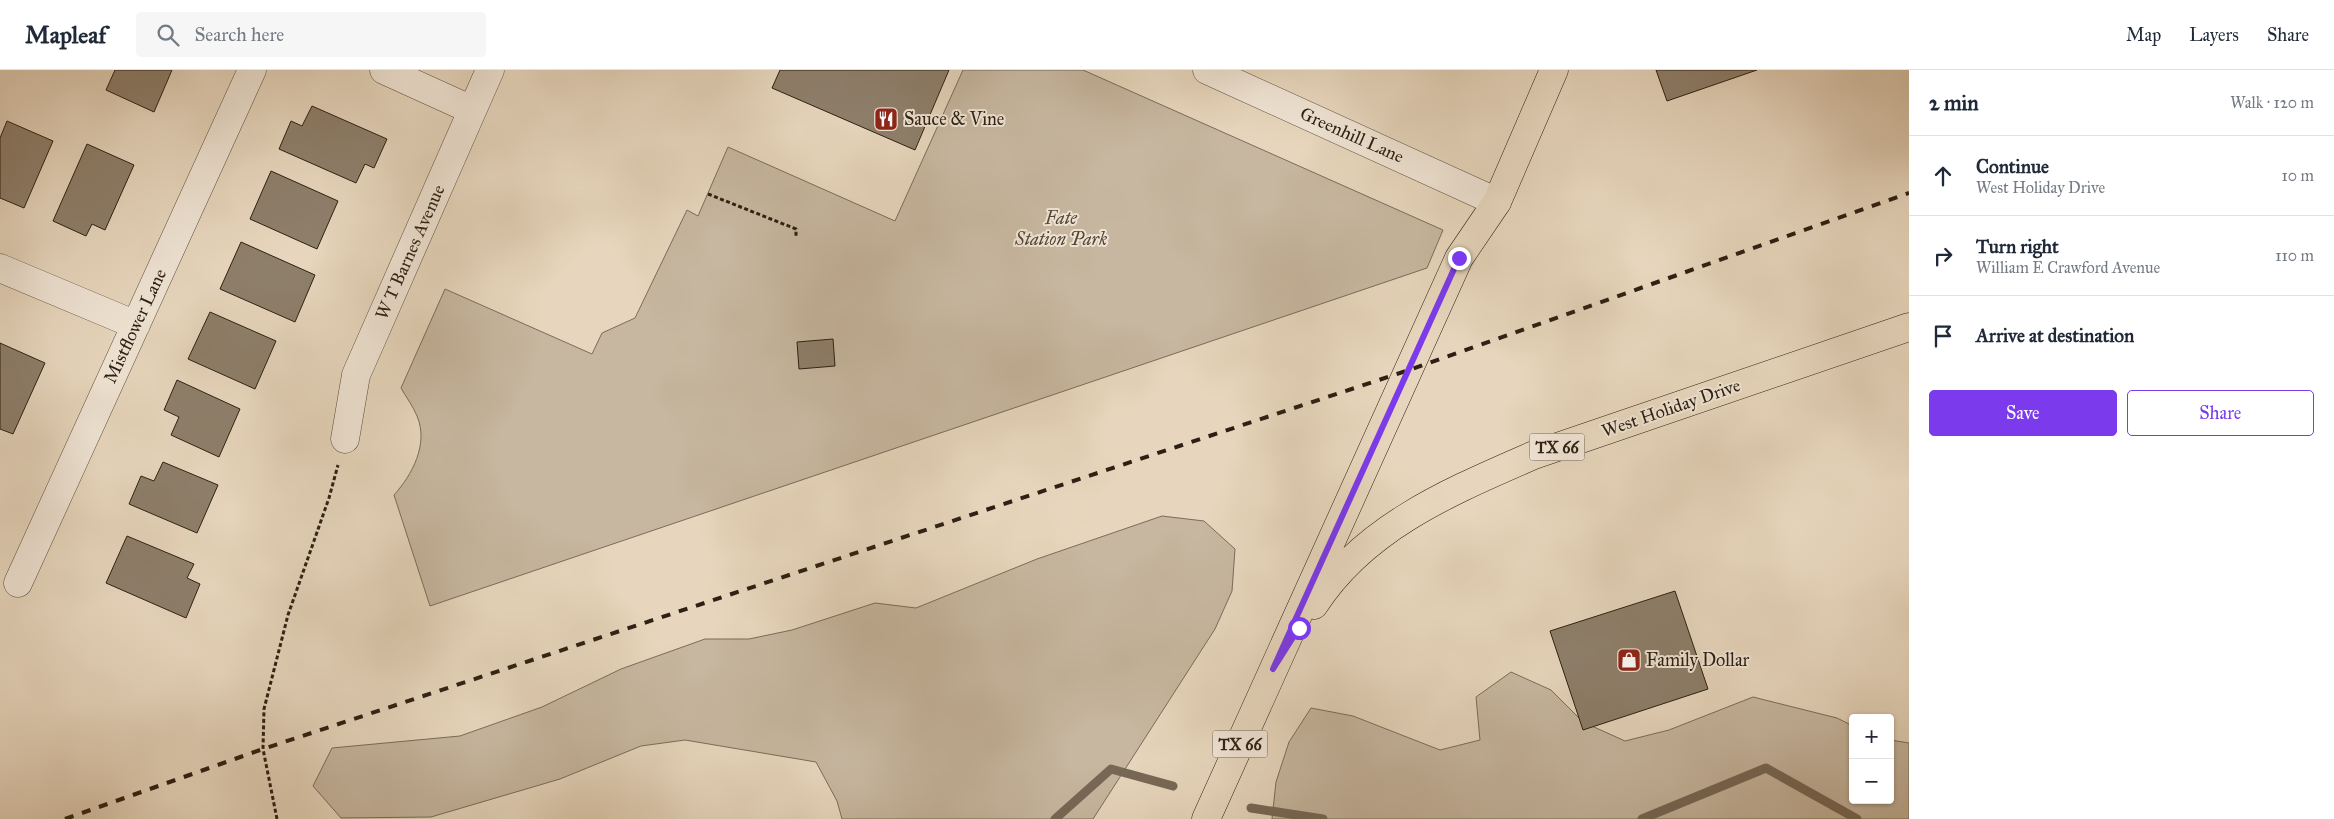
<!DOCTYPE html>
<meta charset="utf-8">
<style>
:root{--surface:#fff;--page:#f6f6f7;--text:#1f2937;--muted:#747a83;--line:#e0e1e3;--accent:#7c3aed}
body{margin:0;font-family:"IM FELL Great Primer",serif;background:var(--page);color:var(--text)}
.controls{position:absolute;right:15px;bottom:15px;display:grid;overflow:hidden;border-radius:5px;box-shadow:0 1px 4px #0004}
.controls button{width:45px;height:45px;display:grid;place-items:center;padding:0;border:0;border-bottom:1px solid var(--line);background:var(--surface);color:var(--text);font:25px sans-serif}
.stop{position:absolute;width:15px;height:15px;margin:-11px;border:4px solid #7c3aed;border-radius:50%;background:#fff}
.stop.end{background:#7c3aed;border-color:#fff;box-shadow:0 1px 5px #0008}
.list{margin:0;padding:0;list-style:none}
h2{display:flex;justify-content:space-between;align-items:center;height:65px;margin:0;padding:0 20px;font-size:21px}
h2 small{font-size:16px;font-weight:400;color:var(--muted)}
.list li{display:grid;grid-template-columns:32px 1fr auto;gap:15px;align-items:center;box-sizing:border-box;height:80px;padding:0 20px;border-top:1px solid var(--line)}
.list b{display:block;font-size:19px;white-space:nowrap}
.list p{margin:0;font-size:16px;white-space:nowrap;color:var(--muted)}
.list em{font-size:16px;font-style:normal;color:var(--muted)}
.actions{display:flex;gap:10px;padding:15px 20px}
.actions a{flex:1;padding:11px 0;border:1px solid var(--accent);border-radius:5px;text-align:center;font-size:18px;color:var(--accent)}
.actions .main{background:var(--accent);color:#fff}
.icon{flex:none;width:28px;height:28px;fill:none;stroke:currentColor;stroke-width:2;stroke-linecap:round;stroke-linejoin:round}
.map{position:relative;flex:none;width:1909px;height:749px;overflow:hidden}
header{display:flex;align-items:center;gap:30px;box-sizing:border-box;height:70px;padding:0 25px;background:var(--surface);border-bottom:1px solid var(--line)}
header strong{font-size:24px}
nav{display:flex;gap:28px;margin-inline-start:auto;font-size:18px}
.search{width:350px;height:45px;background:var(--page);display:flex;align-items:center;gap:12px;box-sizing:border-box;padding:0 18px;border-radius:5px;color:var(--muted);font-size:19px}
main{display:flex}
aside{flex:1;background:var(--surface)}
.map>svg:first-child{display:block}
</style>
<header>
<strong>Mapleaf</strong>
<div class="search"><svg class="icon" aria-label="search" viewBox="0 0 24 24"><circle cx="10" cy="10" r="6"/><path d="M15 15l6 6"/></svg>Search here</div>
<nav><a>Map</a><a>Layers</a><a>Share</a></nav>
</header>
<main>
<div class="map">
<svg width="1909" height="749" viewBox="0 0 1909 749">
<rect width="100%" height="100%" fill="#e7d6bd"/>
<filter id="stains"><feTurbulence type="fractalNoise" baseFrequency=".004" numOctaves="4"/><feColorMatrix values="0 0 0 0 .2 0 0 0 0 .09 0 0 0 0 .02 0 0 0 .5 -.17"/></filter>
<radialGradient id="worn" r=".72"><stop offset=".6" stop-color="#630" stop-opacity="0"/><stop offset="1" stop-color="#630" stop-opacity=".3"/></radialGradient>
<path fill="#c7b7a0" stroke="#7a6c5a" d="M 963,0 L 1083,0 L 1443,160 L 1427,198 L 430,536 L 394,425 C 412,405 429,374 417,346 C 413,336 406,327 401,318 L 445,219 L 592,284 L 602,263 L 635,248 L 687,140 L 698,146 L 728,77 L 895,151 Z
M 1162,446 L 1204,451 L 1235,479 L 1232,521 L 1215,559 L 1093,749 L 842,749 L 837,731 L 816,692 L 685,670 L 641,676 L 560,709 L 431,747 L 341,748 L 313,716 L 332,678 L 460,666 L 542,637 L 621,599 L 705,569 L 749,569 L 792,560 L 875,533 L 916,538 L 1037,489 Z
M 1511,602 L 1551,620 L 1583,652 L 1625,671 L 1669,660 L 1753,627 L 1837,648 L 1853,656 L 1853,730 L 1890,730 L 1890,670 L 1909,673 L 1909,749 L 1272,749 L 1276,712 L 1289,672 L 1311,638 L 1353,646 L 1440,680 L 1480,670 L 1476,627 Z"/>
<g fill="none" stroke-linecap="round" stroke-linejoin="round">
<path stroke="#776856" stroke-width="9" d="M 1251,738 L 1323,749
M 1055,749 L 1111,699 L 1173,716
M 1642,749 L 1766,698 L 1857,749"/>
</g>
<path fill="#8e7f6b" stroke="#2d2013" d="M 115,0 L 172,0 L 154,42 L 106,20 Z
M 780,0 L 949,0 L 915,80 L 772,18 Z
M 1656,0 L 1757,0 L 1667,31 Z
M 312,36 L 387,69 L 374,98 L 365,94 L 356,113 L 279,79 L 291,51 L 302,56 Z
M 7,51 L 53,71 L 24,138 L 0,128 L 0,68 Z
M 87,74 L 134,95 L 105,160 L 92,154 L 86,166 L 53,151 Z
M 271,101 L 338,131 L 317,179 L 250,149 Z
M 241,172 L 315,205 L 295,252 L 220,219 Z
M 210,242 L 276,271 L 255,319 L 188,289 Z
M 833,269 L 835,296 L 799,299 L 797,272 Z
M 0,273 L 45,293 L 13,364 L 0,359 Z
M 177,310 L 240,339 L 219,387 L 171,365 L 179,347 L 164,340 Z
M 163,392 L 218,415 L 197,463 L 129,434 L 141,406 L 154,411 Z
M 127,466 L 194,494 L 187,508 L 200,514 L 186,548 L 106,513 Z
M 1675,521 L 1708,619 L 1583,660 L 1550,561 Z"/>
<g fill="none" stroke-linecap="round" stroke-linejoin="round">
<g stroke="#5c4e3e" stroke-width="29">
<path id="minor" d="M 384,0 L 472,40
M 1207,0 L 1497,132
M 0,198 L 136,255
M 345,369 L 356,305 L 490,0
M 18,513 L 252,0"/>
</g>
<g stroke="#2d2013" stroke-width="29">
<path id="major" d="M 1314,535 C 1365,456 1452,421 1534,385 L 1909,257
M 1206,749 L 1459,188 L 1497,132 L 1554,0"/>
</g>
<path stroke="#2d2013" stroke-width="3" stroke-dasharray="4 2.5" stroke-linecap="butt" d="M 708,124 L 796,159 L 796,166
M 277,749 L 263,679 L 264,639 L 288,545 L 329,428 L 338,395"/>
<use href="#minor" stroke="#efe4d4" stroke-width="28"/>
<use href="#major" stroke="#e7d6bd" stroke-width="28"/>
<path stroke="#2d2013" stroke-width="4" stroke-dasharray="9 9" stroke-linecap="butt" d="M 65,749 L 263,679 L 1409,300 L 1909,123"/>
</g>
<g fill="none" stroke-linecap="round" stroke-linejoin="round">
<path stroke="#7c3aed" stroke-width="6" d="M 1299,558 L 1273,599 L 1459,188"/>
</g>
<defs>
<g id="restaurant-square" transform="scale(1.25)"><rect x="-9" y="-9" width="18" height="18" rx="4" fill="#8f2418" stroke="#efe4d4"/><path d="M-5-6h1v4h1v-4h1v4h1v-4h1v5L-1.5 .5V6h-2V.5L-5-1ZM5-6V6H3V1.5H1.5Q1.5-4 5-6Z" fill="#fff"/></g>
<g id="shop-square" transform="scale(1.25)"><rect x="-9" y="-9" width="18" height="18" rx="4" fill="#8f2418" stroke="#efe4d4"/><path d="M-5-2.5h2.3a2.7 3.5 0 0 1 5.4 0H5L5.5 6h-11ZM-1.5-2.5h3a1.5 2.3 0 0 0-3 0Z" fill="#fff"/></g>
</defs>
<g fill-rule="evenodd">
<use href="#restaurant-square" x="886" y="49"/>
<use href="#shop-square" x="1629" y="590"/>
</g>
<g text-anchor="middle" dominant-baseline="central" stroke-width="4" stroke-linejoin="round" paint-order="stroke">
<g fill="#efe4d4" stroke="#675b4d" stroke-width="1">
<rect x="1529.5" y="363.5" width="55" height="27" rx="4"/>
<rect x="1212.5" y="660.5" width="55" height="27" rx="4"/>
</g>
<g font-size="16" font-weight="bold" fill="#2d2013">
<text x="1557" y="377">TX 66</text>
<text x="1240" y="674">TX 66</text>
</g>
<g font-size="18" fill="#2d2013" stroke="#efe4d4" text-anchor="start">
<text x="904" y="49">Sauce &amp; Vine</text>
<text x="1646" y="590">Family Dollar</text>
</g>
<g font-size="18" fill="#2d2013" stroke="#efe4d4">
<text transform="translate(1352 65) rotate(24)">Greenhill Lane</text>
<text transform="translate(410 182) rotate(-66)">W T Barnes Avenue</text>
<text transform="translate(135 256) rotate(-65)">Mistflower Lane</text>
<text transform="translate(1671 338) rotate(-19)">West Holiday Drive</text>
</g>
<g font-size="18" font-style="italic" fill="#544636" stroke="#efe4d4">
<text x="1061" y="148">Fate<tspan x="1061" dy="21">Station Park</tspan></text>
</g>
</g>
<rect width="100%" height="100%" filter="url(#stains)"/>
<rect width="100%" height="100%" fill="url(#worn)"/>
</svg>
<div class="controls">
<button>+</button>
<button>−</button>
</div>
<div class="stop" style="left:1299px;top:558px"></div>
<div class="stop end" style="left:1459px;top:188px"></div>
</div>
<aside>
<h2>2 min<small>Walk · 120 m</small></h2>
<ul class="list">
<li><svg class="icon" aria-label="ahead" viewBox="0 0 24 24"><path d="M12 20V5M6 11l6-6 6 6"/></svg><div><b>Continue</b><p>West Holiday Drive</p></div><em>10 m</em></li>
<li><svg class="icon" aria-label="right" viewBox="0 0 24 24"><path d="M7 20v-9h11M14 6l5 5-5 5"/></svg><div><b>Turn right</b><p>William E Crawford Avenue</p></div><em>110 m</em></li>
<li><svg class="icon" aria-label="arrive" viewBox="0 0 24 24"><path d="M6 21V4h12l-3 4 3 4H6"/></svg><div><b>Arrive at destination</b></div></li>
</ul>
<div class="actions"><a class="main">Save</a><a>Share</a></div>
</aside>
</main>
